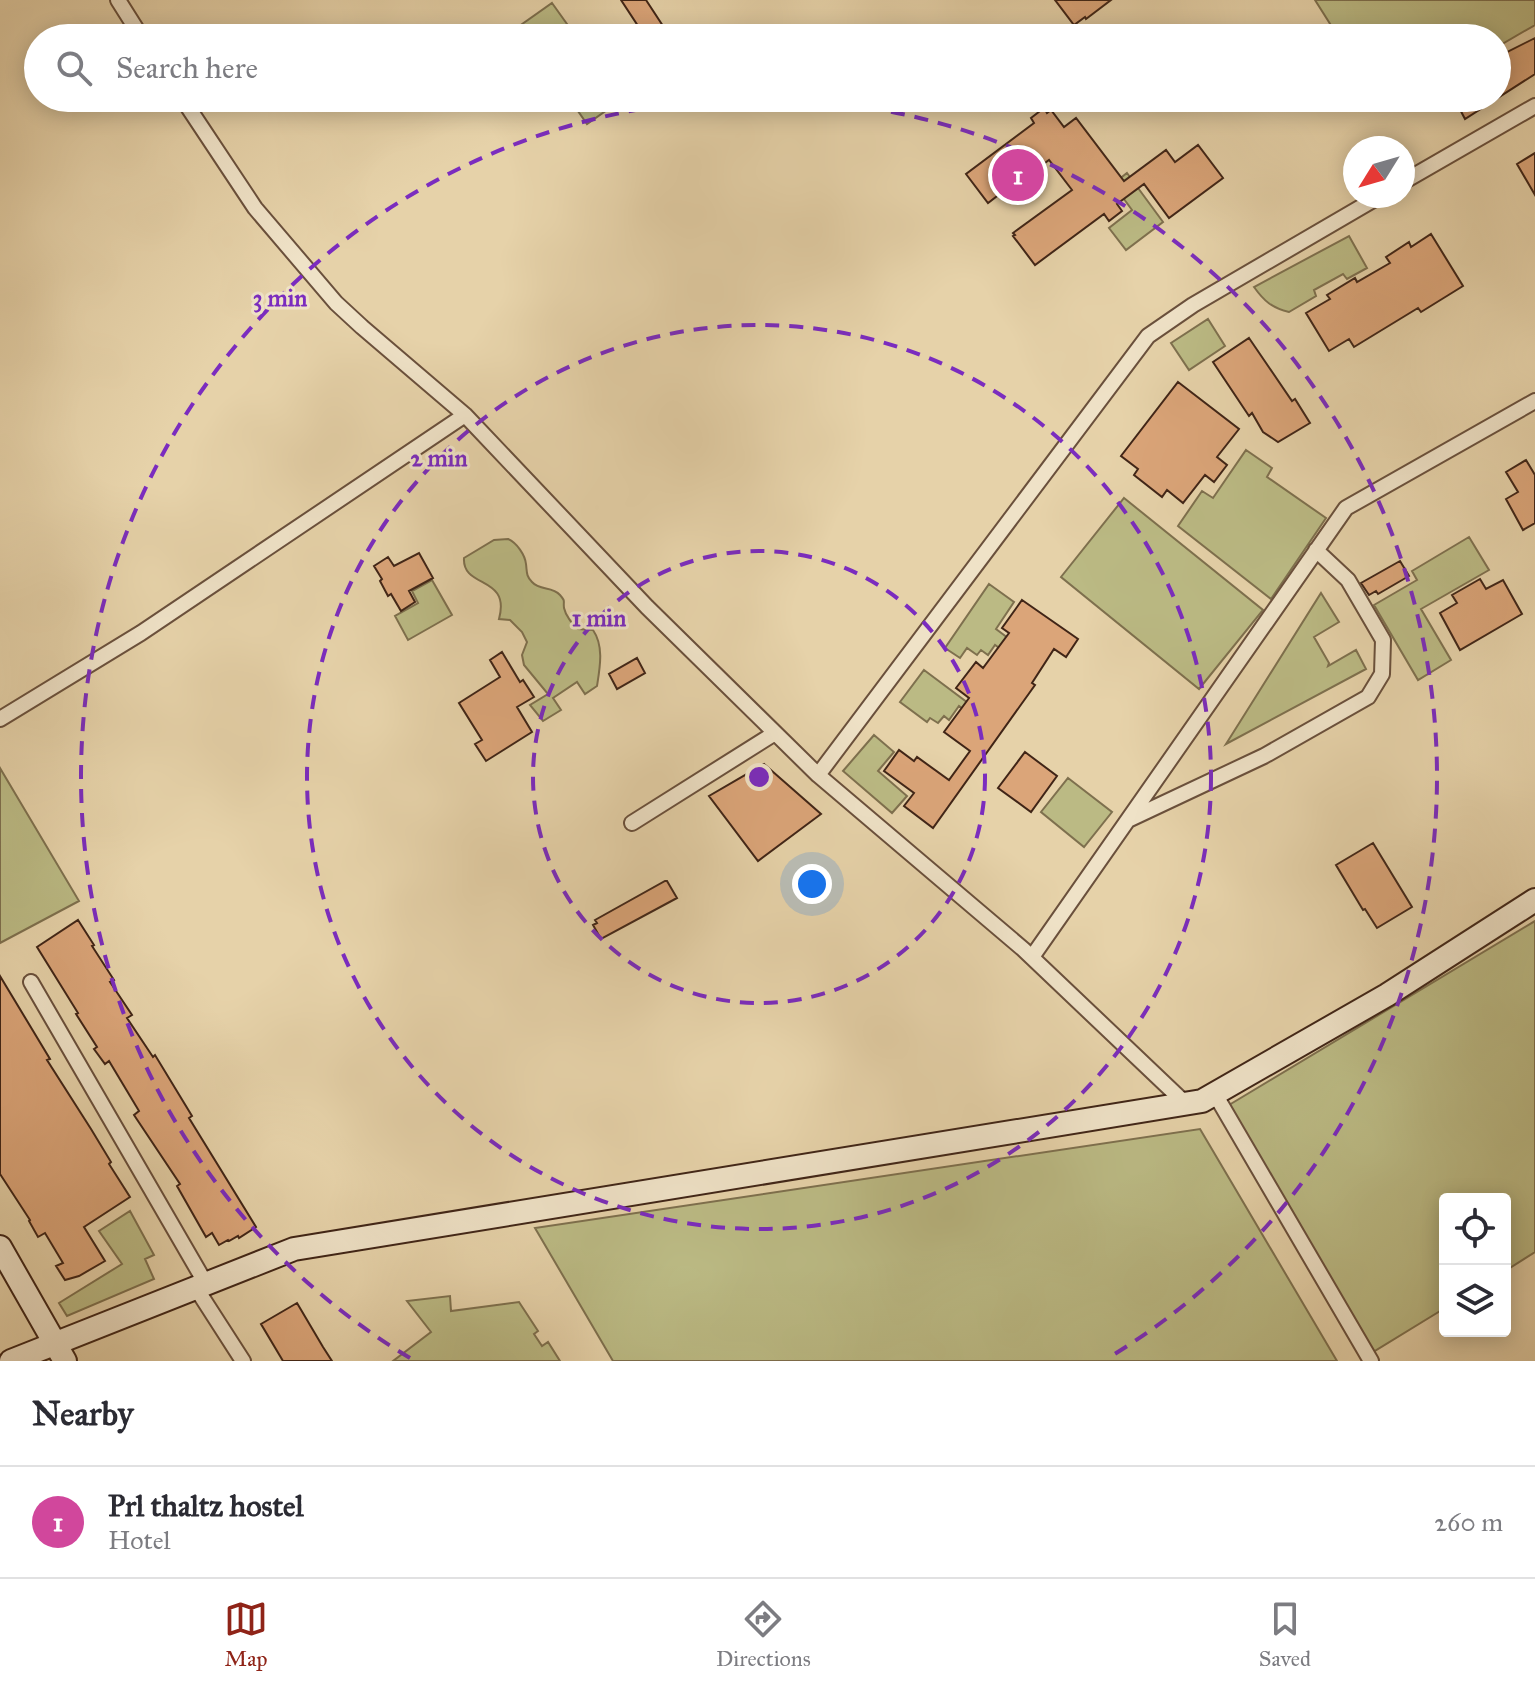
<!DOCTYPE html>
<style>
:root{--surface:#fff;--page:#f7f7f7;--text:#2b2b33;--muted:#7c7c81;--line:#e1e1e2;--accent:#8f2418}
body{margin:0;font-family:"IM FELL Great Primer",serif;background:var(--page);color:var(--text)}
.controls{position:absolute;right:24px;bottom:24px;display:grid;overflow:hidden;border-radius:8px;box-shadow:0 4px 20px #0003}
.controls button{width:72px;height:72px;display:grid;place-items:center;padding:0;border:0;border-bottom:2px solid var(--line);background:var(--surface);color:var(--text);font:40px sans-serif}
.compass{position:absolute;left:1343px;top:136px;width:72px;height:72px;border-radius:50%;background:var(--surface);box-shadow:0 4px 20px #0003;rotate:233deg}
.you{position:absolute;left:812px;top:884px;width:28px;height:28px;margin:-20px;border:6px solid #fff;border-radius:50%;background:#1a73e8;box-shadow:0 0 0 12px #1a73e833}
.badge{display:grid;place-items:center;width:52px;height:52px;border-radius:50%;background:var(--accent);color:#fff;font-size:26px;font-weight:700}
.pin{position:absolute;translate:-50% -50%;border:4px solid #fff;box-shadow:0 2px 8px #0006}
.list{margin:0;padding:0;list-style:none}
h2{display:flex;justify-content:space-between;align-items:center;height:104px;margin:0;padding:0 32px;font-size:34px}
h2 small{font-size:26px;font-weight:400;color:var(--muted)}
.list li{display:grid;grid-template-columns:52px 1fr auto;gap:24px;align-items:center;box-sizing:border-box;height:112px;padding:0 32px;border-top:2px solid var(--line)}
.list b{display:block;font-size:30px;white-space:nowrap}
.list p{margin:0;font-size:26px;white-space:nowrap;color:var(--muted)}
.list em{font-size:26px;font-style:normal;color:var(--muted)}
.icon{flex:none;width:44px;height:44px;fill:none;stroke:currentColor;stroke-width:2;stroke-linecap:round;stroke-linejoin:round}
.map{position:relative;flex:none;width:1535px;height:1361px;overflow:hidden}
.search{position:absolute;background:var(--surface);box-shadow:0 4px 20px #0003;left:24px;right:24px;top:24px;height:88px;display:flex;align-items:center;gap:20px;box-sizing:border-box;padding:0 28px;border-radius:44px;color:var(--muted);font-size:30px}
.sheet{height:216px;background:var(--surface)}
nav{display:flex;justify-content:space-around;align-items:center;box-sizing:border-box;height:112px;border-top:2px solid var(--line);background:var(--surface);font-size:22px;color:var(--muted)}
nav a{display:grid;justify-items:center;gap:4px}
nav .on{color:var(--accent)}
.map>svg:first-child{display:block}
</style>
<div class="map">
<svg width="1535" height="1361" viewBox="0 0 1535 1361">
<rect width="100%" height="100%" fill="#e6d2a9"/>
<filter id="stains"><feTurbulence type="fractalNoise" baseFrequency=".0025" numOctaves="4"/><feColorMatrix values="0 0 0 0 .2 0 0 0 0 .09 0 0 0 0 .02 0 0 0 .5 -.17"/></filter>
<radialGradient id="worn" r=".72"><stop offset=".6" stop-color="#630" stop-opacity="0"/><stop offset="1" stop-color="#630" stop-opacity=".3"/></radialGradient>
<path fill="#bbba84" stroke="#7e704e" stroke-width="2" d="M 1315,0 L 1535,0 L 1535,25 L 1497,47 L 1497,38 L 1339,38 Z
M 552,3 L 577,38 L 526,38 L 518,27 Z
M 569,98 L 619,98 L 621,100 L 587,124 Z
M 1127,173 L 1163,222 L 1126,250 L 1109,228 L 1132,210 L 1113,184 Z
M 1349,236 L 1367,268 L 1347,279 L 1343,274 L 1314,290 L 1316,296 L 1289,312 C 1272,308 1264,301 1254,287 Z
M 1208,319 L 1225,346 L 1189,370 L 1171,343 Z
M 1246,450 L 1272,468 L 1267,477 L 1326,518 L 1271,599 L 1178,526 L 1202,491 L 1213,498 Z
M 1124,498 L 1263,610 L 1199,689 L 1061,577 Z
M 1469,537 L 1489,570 L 1421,609 L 1451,660 L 1418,680 L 1374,605 L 1417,580 L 1412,571 Z
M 508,539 C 517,543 525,555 526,564 C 527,572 526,576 532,582 C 540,591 552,586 560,595 C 566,602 563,600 564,608 C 566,617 572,623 578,629 L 593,630 C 604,646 600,667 597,686 L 585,694 L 577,682 L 553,698 L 561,710 L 543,721 L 530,705 L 548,694 L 524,665 L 522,655 L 527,642 L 522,632 L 510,620 L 499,619 C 511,575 462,589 464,558 L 494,540 Z
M 432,580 L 452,615 L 408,640 L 395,616 L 418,603 L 412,591 Z
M 989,584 L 1014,602 L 996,629 L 1020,647 L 1013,658 L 995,645 L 988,655 L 981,650 L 977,655 L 967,648 L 960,658 L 945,648 Z
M 1321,593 L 1339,622 L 1314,637 L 1329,663 L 1328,666 L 1356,650 L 1366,669 L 1226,744 Z
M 924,670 L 976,709 L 971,715 L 959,706 L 949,720 L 944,716 L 938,723 L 930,718 L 927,722 L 900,702 Z
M 874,735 L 894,752 L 878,771 L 907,796 L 892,813 L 843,771 Z
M 0,768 L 79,901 L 0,943 Z
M 1068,778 L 1112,812 L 1084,847 L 1041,812 Z
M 1535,921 L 1535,1252 L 1505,1271 L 1505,1199 L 1445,1199 L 1445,1308 L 1373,1352 L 1229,1105 Z
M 1200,1129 L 1337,1361 L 613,1361 L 535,1228 Z
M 130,1211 L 154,1255 L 145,1259 L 154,1279 L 67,1316 L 59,1303 L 122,1264 L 99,1231 Z
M 450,1296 L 451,1311 L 519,1302 L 538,1331 L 534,1334 L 542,1346 L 548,1342 L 560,1361 L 393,1361 L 431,1332 L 407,1301 Z"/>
<path fill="#dba579" stroke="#402517" stroke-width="2" d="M 621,0 L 646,0 L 663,26 L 646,38 Z
M 1055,0 L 1111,0 L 1086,19 L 1085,17 L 1074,25 Z
M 1535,38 L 1535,74 L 1465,119 L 1454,98 L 1497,98 L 1497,57 Z
M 1044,108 L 1047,113 L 1051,110 L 1064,127 L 1076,118 L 1124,181 L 1166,150 L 1175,162 L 1198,145 L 1223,178 L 1169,218 L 1144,184 L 1117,204 L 1122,211 L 1109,221 L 1104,214 L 1035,265 L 1013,236 L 1015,235 L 1013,233 L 1072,190 L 1049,160 L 1041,166 L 1039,164 L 988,203 L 966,174 L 1034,123 L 1031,118 Z
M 1535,153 L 1535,195 L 1517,164 Z
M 1431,234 L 1463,286 L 1421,312 L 1418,308 L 1354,347 L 1349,339 L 1329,351 L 1306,313 L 1330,299 L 1327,295 L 1355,278 L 1357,282 L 1390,263 L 1386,257 L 1409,242 L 1411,247 Z
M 1249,338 L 1292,401 L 1295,399 L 1310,423 L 1278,442 L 1263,432 L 1252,413 L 1249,416 L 1213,362 Z
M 1178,382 L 1239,429 L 1217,457 L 1227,465 L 1214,482 L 1205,475 L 1183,503 L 1167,490 L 1162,497 L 1134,475 L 1138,469 L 1121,456 Z
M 1526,460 L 1535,475 L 1535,523 L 1523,530 L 1506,499 L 1518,492 L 1506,472 Z
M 419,553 L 433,578 L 409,591 L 415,602 L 401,611 L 391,594 L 388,596 L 380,581 L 382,579 L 374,566 L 388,557 L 394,566 Z
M 1400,561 L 1409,576 L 1378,594 L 1376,591 L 1369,595 L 1361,583 Z
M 1480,579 L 1486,589 L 1503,580 L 1522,614 L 1460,650 L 1440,613 L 1457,603 L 1452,595 Z
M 1022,600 L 1078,639 L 1066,657 L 1054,649 L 1032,683 L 1035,685 L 933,828 L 904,806 L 914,793 L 884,771 L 899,750 L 914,761 L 917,757 L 949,780 L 970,751 L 944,732 L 969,698 L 956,688 L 976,662 L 983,668 L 1009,633 L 1002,628 Z
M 502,652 L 520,682 L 523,680 L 534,697 L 517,707 L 532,732 L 486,761 L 475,744 L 482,740 L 459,703 L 500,677 L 490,660 Z
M 637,658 L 645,673 L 617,689 L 609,674 Z
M 1025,752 L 1057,776 L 1031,812 L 998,788 Z
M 764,764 L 821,814 L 758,861 L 709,796 Z
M 1373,843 L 1412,907 L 1377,928 L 1365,909 L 1363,910 L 1336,865 Z
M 665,881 L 667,881 L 677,898 L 601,939 L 593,925 L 597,923 L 595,920 Z
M 78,920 L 94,945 L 92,946 L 114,980 L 110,982 L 132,1015 L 127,1018 L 153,1057 L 155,1055 L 192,1116 L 189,1118 L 256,1227 L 239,1238 L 238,1236 L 229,1241 L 228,1240 L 219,1245 L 212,1233 L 206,1237 L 177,1186 L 180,1184 L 134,1115 L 139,1111 L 109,1061 L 105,1064 L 94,1049 L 97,1047 L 76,1014 L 78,1013 L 37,947 Z
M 0,976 L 50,1059 L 47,1060 L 91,1129 L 111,1162 L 109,1164 L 130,1197 L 84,1227 L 105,1261 L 79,1276 L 65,1280 L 56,1266 L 63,1263 L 45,1233 L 38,1237 L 29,1221 L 30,1220 L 0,1174 Z
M 297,1303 L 323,1347 L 332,1361 L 283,1361 L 261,1324 Z"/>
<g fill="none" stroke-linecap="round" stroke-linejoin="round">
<g stroke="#6a503c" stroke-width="18">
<path id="street" d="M 118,0 L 142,38
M 182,98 L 255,208 L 336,303 L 362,327 L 465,415 L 647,607 L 818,775 L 1023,949 L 1186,1104
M 1403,182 L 1535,106
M 0,719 L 141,633 L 465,415
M 818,775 L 1148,336 L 1193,305 L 1380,196
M 1128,820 L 1264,756 L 1368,697 L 1382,674 L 1383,640 L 1348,580 L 1316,550
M 632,823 L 775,733
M 1032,957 L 1346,508 L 1535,401
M 31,982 L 206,1284
M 1215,1094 L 1371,1361
M 196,1288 L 243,1361"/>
</g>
<g stroke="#402517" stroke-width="26">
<path id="secondary" d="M 0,1247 L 65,1361
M 11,1361 L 294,1249 L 1202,1101 L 1387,995 L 1535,900"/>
</g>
<use href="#street" stroke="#efe2c7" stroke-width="14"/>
<use href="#secondary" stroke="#efe2c7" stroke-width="22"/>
</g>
<g fill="none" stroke="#7b2cbf" stroke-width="4" stroke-dasharray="14 10">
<circle cx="759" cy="777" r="226"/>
<circle cx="759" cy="777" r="452"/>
<path d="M410 1358A678 678 0 1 1 1108 1358"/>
</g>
<circle cx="759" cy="777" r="12" fill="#7b2cbf" stroke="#efe2c7" stroke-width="4"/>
<g font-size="24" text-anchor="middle" font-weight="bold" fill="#7b2cbf" stroke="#efe2c7" stroke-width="6" stroke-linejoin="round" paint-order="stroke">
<text x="280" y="306">3 min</text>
<text x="439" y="466">2 min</text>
<text x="599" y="626">1 min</text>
</g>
<rect width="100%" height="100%" filter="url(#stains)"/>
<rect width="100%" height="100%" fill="url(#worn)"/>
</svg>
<div class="controls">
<button><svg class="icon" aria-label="locate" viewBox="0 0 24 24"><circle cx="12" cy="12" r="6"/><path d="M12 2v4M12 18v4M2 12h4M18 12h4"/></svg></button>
<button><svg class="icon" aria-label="layers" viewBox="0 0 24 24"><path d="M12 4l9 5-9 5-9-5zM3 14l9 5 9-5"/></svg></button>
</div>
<svg class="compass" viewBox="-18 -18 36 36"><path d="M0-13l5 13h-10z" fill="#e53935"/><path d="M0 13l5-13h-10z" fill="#7c7c81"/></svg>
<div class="you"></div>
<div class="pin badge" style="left:1018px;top:175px;background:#d1479c">1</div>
<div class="search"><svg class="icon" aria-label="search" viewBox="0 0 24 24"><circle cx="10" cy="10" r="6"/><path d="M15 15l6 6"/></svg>Search here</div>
</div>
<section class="sheet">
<h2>Nearby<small></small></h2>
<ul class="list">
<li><span class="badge" style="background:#d1479c">1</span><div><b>Prl thaltz hostel</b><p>Hotel</p></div><em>260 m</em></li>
</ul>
</section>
<nav>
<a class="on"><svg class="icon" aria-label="map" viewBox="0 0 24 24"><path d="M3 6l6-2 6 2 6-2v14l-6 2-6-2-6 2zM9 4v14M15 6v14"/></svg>Map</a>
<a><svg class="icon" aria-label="directions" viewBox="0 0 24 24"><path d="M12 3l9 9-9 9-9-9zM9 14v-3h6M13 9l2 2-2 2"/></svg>Directions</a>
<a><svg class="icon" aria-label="saved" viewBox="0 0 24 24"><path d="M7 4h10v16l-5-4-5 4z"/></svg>Saved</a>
</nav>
